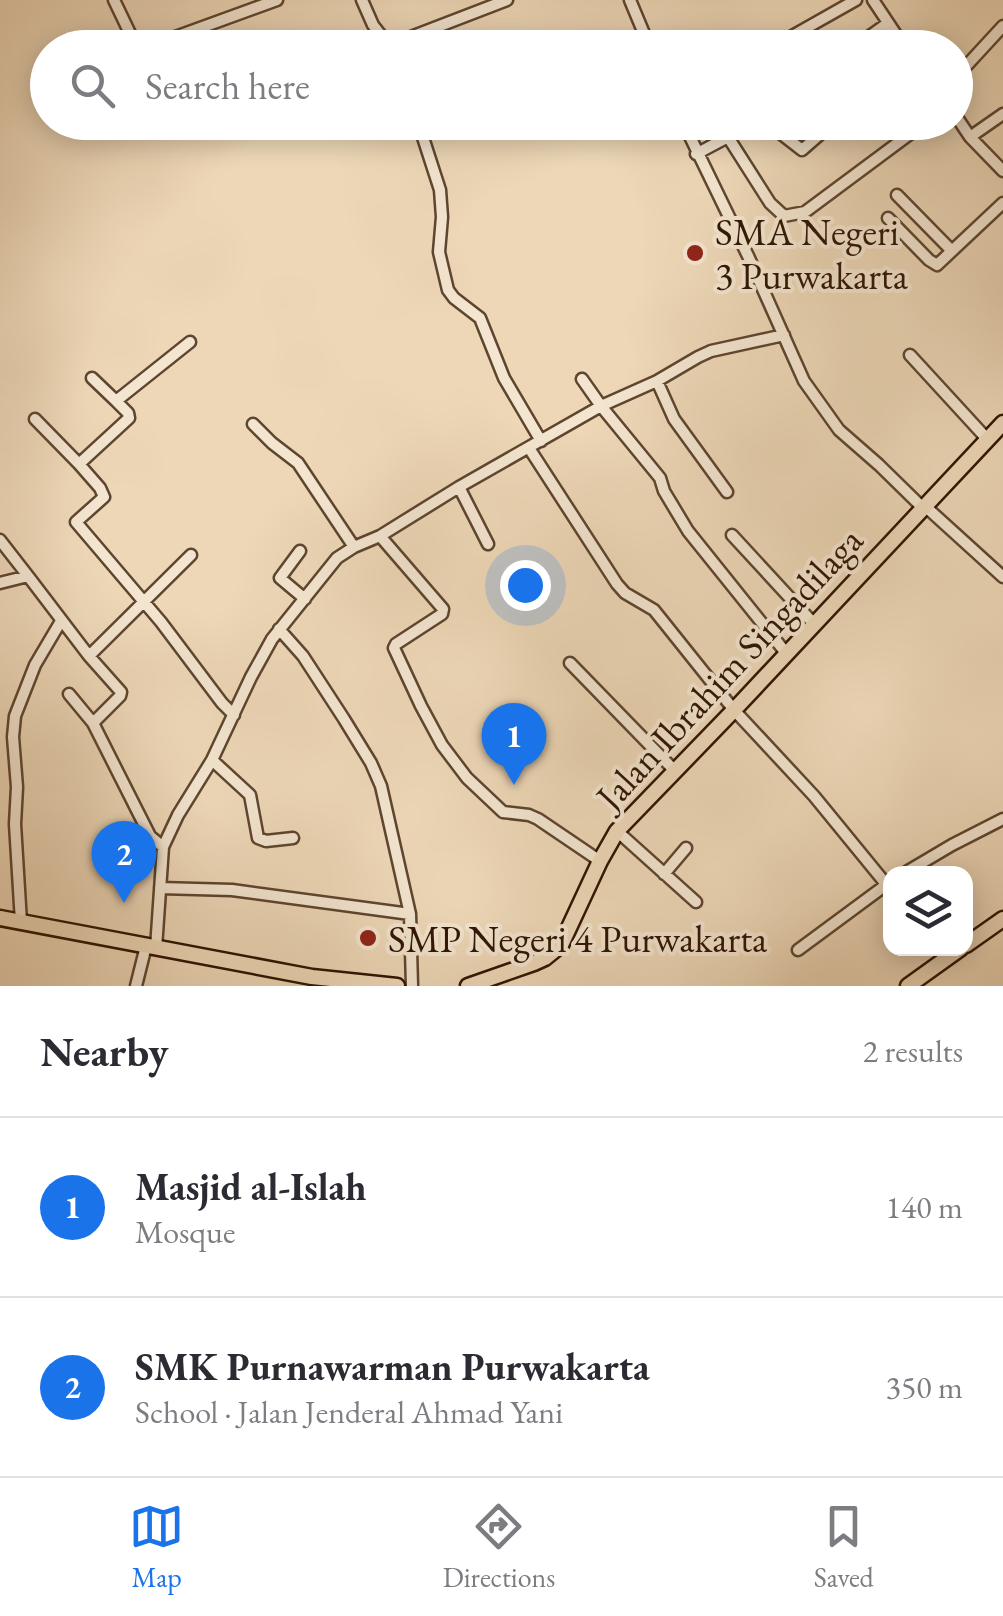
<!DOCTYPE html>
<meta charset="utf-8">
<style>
:root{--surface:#fff;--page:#f7f7f7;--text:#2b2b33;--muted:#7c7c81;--line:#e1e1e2;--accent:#1a73e8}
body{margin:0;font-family:"EB Garamond",serif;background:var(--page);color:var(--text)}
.controls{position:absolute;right:30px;bottom:30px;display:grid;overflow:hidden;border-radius:20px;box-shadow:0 5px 25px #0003}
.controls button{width:90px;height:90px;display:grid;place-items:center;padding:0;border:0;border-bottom:2px solid var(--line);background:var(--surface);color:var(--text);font:50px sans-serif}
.you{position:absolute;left:525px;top:585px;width:35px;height:35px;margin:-25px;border:8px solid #fff;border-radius:50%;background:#1a73e8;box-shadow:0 0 0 15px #1a73e833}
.badge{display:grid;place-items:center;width:65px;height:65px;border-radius:50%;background:var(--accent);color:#fff;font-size:32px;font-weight:700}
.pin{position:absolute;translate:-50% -82px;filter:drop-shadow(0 2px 5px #0008)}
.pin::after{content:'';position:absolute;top:52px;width:35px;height:30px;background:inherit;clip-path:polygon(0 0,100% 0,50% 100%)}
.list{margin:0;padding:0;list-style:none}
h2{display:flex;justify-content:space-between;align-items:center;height:130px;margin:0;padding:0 40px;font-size:42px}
h2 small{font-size:32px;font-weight:400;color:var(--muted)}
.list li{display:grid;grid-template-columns:65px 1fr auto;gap:30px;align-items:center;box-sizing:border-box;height:180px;padding:0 40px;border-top:2px solid var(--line)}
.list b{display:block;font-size:38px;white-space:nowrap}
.list p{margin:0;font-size:32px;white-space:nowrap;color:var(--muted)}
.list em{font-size:32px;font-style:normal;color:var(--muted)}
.icon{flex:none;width:55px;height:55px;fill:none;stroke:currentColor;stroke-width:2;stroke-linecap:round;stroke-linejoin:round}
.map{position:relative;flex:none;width:1003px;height:986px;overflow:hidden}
.search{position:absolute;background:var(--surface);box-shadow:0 5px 25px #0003;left:30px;right:30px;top:30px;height:110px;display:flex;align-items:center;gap:25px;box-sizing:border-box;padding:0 35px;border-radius:55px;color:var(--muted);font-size:38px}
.sheet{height:490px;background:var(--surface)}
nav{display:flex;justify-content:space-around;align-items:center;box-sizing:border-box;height:140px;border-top:2px solid var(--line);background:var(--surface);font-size:28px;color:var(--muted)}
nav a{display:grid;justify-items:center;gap:5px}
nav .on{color:var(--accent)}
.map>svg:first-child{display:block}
</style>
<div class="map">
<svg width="1003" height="986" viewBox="0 0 1003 986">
<rect width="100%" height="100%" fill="#edd7b7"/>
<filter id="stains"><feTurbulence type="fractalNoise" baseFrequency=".002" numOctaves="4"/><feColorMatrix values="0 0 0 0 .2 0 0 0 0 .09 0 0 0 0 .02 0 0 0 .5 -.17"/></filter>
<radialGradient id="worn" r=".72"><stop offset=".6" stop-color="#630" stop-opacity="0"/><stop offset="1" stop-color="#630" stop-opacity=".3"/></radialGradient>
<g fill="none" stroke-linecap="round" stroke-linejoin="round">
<g stroke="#5e452f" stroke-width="15">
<path id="minor" d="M 114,0 L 137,48
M 362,0 L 373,25 L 391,48
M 630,0 L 650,48
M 873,0 L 905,48
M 390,45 L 507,0
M 145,48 L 277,0
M 771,48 L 856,0
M 853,48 L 888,23
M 956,75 L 968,64 L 1003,26
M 956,116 L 970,137 L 1003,171
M 418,122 L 440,190 L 442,217 L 439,252 L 448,290 L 454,298 L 480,318 L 504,378 L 541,441
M 683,122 L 749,258 L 804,381 L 839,430 L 879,465 L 924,509
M 766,122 L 802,150 L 834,122
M 728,137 L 770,203 L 784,216 L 805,212 L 926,122
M 970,137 L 1003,114
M 696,154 L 728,137 L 750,122
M 897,195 L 952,251
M 888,218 L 929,260 L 937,265 L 1003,203
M 190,342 L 116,401 L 128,413 L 129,418 L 79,464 L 100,488 L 104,497 L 76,522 L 161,622 L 222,703 L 234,715
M 910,355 L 988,440
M 92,378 L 116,401
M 582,379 L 601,406 L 660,478 L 664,491 L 688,531 L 786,653
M 657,381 L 674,419 L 727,492
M 35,419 L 79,464
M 253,424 L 272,443 L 298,463 L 354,547
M 529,448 L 617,584 L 625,593 L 654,610 L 734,710 L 814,796 L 886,884
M 459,487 L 488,544
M 926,507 L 1003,577
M 732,535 L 814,624
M 380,536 L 443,609 L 442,614 L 396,644 L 394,648 L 421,706 L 442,745 L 467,778 L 503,812 L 529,815 L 538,819 L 600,861
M 0,540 L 28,576
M 300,551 L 280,578 L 305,599
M 0,583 L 28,576 L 89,656 L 121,692 L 120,696 L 93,723 L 150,836 L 163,847
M 279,629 L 303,656 L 344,719 L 371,763 L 381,786 L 410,914 L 412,986
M 89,656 L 191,555
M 570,663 L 675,771
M 69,694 L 93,723
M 212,760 L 250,795 L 258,838 L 266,841 L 293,838
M 617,831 L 696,902
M 664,874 L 686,848
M 903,874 L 952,845 L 1003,819
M 160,888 L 232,890 L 410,914
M 21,922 L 15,824 L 17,787 L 13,737 L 15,716 L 35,665 L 61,621
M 156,948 L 163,847 L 178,815 L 212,760 L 251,677 L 272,639 L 337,558 L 354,547 L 380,536 L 459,487 L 601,406 L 657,381 L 698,357 L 711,351 L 784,335
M 798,950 L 890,882
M 136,986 L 146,946"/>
</g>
<g stroke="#2f1402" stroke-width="19">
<path id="highway" d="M 0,918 L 312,977 L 397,986
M 966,945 L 1003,919
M 468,986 L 534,963 L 545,958 L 561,945 L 600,861 L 617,831 L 734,710 L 1003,423
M 908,986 L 961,948"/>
</g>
<use href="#minor" stroke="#f3e5d0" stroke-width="10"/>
<use href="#highway" stroke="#edd7b7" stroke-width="14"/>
</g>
<g fill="#8f2418" stroke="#f3e5d0" stroke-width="4">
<circle cx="695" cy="253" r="10"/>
<circle cx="368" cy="938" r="10"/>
</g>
<g text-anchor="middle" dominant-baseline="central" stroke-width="8" stroke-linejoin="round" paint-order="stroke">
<g font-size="38" fill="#2f1402" stroke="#f3e5d0" text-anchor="start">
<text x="715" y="231">SMA Negeri<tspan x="715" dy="44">3 Purwakarta</tspan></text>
<text x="388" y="938">SMP Negeri 4 Purwakarta</text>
</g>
<g font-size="38" fill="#2f1402" stroke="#f3e5d0">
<text transform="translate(729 668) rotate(-47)">Jalan Ibrahim Singadilaga</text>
</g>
</g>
<rect width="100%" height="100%" filter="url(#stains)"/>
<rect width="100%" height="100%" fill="url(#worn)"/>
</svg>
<div class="controls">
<button><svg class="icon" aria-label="layers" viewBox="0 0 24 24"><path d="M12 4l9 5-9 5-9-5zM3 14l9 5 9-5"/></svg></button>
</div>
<div class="you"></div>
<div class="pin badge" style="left:514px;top:785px">1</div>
<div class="pin badge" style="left:124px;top:903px">2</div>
<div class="search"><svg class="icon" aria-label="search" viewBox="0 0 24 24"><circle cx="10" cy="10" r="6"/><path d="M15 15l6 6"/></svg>Search here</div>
</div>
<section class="sheet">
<h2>Nearby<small>2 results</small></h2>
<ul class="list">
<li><span class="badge">1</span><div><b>Masjid al-Islah</b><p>Mosque</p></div><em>140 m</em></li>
<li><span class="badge">2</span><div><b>SMK Purnawarman Purwakarta</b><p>School · Jalan Jenderal Ahmad Yani</p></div><em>350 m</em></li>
</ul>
</section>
<nav>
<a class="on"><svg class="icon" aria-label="map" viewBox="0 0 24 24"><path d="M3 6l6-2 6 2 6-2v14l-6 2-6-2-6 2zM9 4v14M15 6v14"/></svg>Map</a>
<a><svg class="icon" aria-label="directions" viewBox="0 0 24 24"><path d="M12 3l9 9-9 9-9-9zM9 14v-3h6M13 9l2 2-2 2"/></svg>Directions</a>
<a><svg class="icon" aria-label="saved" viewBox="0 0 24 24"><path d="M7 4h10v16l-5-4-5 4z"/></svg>Saved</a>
</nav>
